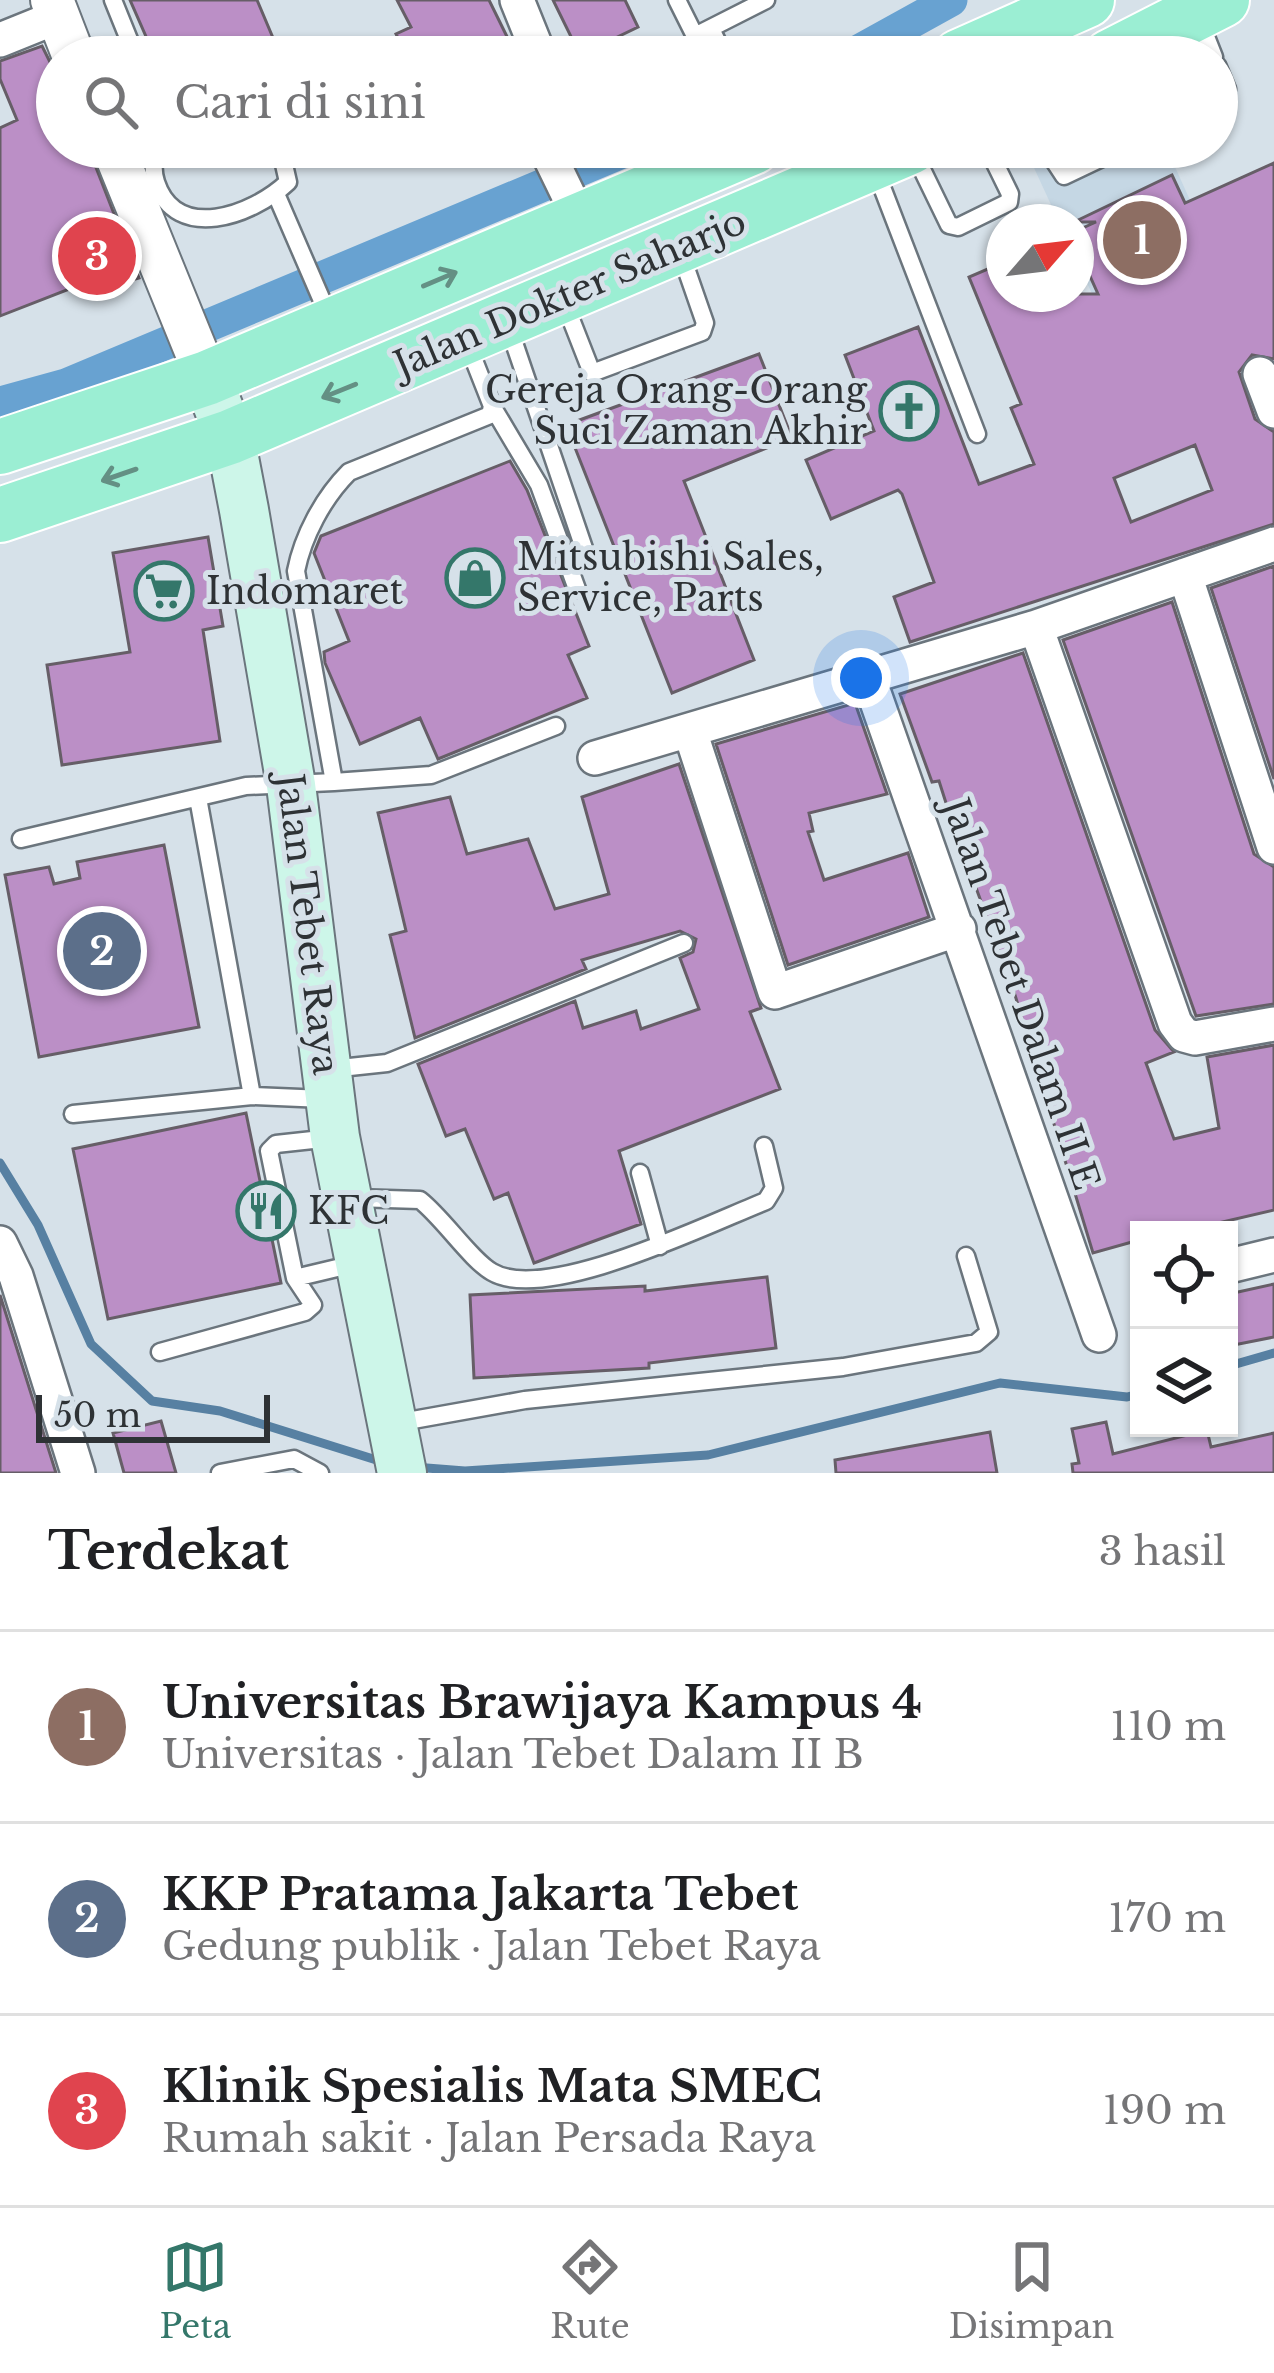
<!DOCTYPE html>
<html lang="id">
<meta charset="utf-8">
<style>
:root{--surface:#fff;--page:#f2f2f2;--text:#202124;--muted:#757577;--line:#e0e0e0;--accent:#34776a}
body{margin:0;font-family:"Libre Baskerville",serif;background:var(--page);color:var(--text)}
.controls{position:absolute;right:36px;bottom:36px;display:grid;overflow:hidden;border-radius:0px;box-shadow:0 3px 9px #0004}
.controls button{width:108px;height:108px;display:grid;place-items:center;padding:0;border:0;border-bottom:3px solid var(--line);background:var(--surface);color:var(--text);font:60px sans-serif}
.compass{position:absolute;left:986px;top:204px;width:108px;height:108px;border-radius:50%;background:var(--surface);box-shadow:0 3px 9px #0004;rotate:62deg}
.scale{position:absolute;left:36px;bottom:30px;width:234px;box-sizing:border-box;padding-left:12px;border:6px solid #2e3235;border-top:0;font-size:33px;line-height:42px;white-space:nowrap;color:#2e3235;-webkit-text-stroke:9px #d6e1e9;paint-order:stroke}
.you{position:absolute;left:861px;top:678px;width:42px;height:42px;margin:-30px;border:9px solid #fff;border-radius:50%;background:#1a73e8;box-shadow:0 0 0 18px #1a73e833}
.badge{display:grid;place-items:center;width:78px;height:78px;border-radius:50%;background:var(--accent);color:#fff;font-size:39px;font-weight:700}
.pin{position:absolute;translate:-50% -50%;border:6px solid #fff;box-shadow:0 3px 12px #0006}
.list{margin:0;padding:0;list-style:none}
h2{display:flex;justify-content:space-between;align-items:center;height:156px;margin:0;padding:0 48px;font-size:51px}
h2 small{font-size:39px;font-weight:400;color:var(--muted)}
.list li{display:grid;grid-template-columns:78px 1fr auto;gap:36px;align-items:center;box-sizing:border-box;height:192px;padding:0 48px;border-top:3px solid var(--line)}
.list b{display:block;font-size:45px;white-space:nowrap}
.list p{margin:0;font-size:39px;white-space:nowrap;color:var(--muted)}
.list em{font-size:39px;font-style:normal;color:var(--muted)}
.icon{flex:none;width:66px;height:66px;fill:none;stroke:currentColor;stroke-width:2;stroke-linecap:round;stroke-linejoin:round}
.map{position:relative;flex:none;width:1274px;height:1473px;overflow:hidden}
.search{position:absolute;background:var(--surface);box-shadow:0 3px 9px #0004;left:36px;right:36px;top:36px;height:132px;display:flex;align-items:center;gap:30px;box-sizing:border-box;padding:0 42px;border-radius:66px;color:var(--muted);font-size:45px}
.sheet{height:732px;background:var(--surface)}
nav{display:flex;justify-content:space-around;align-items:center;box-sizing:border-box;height:168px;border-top:3px solid var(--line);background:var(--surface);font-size:33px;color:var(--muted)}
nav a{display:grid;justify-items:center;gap:6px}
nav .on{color:var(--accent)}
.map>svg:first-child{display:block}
</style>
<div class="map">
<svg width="1274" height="1473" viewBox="0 0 1274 1473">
<rect width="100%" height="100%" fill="#d6e1e9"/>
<path fill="#c5d7e4" d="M 1049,147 L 1166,147 L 1236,302 L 1122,359 L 1076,259 L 1076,222 L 1059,222 L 1029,157 Z"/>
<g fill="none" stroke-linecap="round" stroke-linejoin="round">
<path stroke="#5780a2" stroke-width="9" d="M 0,1163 L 38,1225 L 91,1344 L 152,1401 L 220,1411 L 386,1463
M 1229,1366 L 1274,1353
M 414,1467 L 465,1471 L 708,1455 L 1000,1383 L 1127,1397 L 1139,1394"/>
<path stroke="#68a2d1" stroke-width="33" d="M 848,57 L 951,0
M 0,403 L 66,385 L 634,147"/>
</g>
<path fill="#bb8fc6" stroke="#665e67" stroke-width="3" fill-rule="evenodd" d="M 130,0 L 257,0 L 276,45 L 249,57 L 155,57 Z
M 397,0 L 489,0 L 517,57 L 407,57 L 396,34 L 411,27 Z
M 553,0 L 625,0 L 638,27 L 580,55 Z
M 42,46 L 57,76 L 57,147 L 88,147 L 139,278 L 85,293 L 82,284 L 0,316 L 0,128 L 17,120 L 0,79 L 0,61 Z
M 1274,163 L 1274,359 L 1252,355 L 1239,372 L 1255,419 L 1274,432 L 1274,524 L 910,642 L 894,597 L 934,582 L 902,494 L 898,490 L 831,519 L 806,460 L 874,431 L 845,355 L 918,327 L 979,484 L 1034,464 L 1011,408 L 1021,404 L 969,277 L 1004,262 L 1004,294 L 1098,294 L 1076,245 L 1076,231 L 1096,222 L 1074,222 L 1172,175 L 1185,203 ZM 1195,445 L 1212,490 L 1131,522 L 1114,478 Z
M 759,354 L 792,438 L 684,481 L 754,660 L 672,693 L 566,425 Z
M 510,461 L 527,490 L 589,646 L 568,655 L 587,698 L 438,759 L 420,718 L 360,744 L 325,663 L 324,652 L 349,641 L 314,553 L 321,536 Z
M 208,537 L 223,626 L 203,630 L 220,741 L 62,765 L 47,665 L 130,652 L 113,553 Z
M 1274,566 L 1274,779 L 1211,588 Z
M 1172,602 L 1254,854 L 1274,867 L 1274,1004 L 1196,1016 L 1063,640 Z
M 1023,653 L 1155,1030 L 1174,1052 L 1146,1063 L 1174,1139 L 1219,1128 L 1207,1057 L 1274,1045 L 1274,1210 L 1201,1227 L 1139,1230 L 1139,1240 L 1093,1253 L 1015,995 L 967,863 L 962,865 L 950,830 L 954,828 L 939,781 L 932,782 L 900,694 Z
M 855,703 L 887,794 L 809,813 L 813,831 L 808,832 L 824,880 L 908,853 L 929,917 L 788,965 L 716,744 Z
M 679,764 L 761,1008 L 750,1012 L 780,1089 L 619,1151 L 641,1224 L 534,1263 L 508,1193 L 494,1199 L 465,1129 L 446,1136 L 418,1064 L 575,1001 L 583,1028 L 636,1011 L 641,1029 L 699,1009 L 680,958 L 693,952 L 696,939 L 680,931 L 582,960 L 586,969 L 415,1038 L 390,935 L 406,931 L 378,813 L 450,797 L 467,854 L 528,839 L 555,909 L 609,894 L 582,797 Z
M 164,845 L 199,1027 L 39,1057 L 5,875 L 49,867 L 54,884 L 80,878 L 77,862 Z
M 246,1113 L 281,1283 L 108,1319 L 73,1149 Z
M 767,1277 L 776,1348 L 649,1363 L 649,1368 L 474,1378 L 470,1295 L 645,1286 L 645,1291 Z
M 1274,1284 L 1274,1337 L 1229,1346 L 1229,1294 Z
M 0,1295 L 56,1473 L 0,1473 Z
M 161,1421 L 176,1473 L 124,1473 L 113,1433 Z
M 1106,1422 L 1113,1454 L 1207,1430 L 1211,1447 L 1274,1433 L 1274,1473 L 1073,1473 L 1072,1464 L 1079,1463 L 1072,1429 Z
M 990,1432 L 997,1473 L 836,1473 L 835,1460 Z"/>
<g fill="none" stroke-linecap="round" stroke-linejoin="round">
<g stroke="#6b757d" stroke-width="21">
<path id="service" d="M 113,0 L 136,57
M 677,0 L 695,36 L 766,0
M 1199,19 L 1214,57
M 711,29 L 725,57
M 1217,65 L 1227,89
M 162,147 C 152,157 152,169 156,182 C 176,243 252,216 288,182 L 280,147
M 1045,147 L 1064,176 L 1125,147
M 914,153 L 949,225 L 958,227 L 1009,202 L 1010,194 L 987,147
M 875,169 L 977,434
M 276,194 L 330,319
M 565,304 L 592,373 L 702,332 L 705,323 L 681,254
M 508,325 L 589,563
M 492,406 L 539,485 L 577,589
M 334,782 L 431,775 L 556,726
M 198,798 L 252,1096
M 21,839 L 246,786 L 334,782 L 296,571 C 303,536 323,498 349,472 L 490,415 L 492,406 L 468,345
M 331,1069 L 387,1063 L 684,943
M 73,1114 L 252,1096 L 324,1099
M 640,1173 L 660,1246
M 354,1198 L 420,1200 C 443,1218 471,1260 492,1272 C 546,1304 710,1223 766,1201 L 774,1188 L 764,1146
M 295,1278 L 358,1263
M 160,1352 L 305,1312 L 313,1305 L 295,1278 L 269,1151 L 276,1144 L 331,1138
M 396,1423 L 525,1400 L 843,1367 L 976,1343 L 989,1332 L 966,1256
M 220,1473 L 294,1459 L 320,1473"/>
</g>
<g stroke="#6b757d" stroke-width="38">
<path id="minor" d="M 517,0 L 540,57
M 0,40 L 57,17
M 545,147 L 580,219
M 1260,374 L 1274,411
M 1185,575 L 1274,847
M 1036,627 L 1175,1023 L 1184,1035 L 1195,1038 L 1274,1024
M 869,679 L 1099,1335
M 690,731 L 775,992 L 959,929
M 595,758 L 1036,627 L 1274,544
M 0,1243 L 16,1276 L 78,1473
M 1229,1266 L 1274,1255"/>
</g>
<g stroke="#6b757d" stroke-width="46">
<path id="tertiary" d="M 52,0 L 74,57
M 113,147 L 207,378"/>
</g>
<g stroke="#6b757d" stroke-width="52">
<path id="secondary" d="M 207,378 L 230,437 L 244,510 L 291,785 L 335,1137 L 402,1473"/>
</g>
<g stroke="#fff" stroke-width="58">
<path id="primary" d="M 959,57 L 1087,0
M 1110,57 L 1222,0
M 0,447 L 207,378 L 753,147
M 0,515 L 230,437 L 910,147"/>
</g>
<use href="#service" stroke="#fff" stroke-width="16"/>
<use href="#minor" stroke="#fff" stroke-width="33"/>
<use href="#tertiary" stroke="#fff" stroke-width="42"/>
<use href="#secondary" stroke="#cdf6e9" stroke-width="48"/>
<use href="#primary" stroke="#9beed3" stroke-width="54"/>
</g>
<defs><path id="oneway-shaft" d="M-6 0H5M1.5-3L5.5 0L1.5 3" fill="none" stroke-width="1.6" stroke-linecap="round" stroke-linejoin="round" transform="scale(3)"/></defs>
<g stroke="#649084">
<use href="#oneway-shaft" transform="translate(440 279) rotate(-23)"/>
<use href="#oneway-shaft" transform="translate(339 391) rotate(158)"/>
<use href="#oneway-shaft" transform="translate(119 475) rotate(161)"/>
</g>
<defs>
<g id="church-ring" transform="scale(3)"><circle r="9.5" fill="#d6e1e9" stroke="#34776a" stroke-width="1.5"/><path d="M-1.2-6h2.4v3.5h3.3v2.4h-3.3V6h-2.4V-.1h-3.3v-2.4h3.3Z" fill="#34776a"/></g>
<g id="shop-ring" transform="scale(3)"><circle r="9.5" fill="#d6e1e9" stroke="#34776a" stroke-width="1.5"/><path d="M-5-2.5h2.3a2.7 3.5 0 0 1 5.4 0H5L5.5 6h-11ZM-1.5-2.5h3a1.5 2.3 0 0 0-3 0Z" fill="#34776a"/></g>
<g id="supermarket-ring" transform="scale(3)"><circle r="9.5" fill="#d6e1e9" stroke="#34776a" stroke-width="1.5"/><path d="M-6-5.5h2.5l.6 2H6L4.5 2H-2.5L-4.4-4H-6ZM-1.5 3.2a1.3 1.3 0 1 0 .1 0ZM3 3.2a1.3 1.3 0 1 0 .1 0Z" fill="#34776a"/></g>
<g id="restaurant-ring" transform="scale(3)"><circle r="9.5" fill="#d6e1e9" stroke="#34776a" stroke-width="1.5"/><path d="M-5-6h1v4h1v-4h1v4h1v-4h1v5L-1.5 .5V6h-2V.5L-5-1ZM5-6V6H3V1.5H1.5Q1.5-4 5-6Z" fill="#34776a"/></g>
</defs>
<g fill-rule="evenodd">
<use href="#church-ring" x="909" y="411"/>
<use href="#shop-ring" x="475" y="578"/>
<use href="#supermarket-ring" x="164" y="591"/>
<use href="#restaurant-ring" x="266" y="1211"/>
</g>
<g text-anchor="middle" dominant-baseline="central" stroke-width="10" stroke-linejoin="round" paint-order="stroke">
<g font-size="36" fill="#2e3235" stroke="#d6e1e9">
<text transform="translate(570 293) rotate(-23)">Jalan Dokter Saharjo</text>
<text transform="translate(308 924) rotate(83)">Jalan Tebet Raya</text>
<text transform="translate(1021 994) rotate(71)">Jalan Tebet Dalam II E</text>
</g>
<g font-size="36" fill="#2e3235" stroke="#d6e1e9" text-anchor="start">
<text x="867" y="390" text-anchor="end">Gereja Orang-Orang<tspan x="867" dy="41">Suci Zaman Akhir</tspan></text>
<text x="517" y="557">Mitsubishi Sales,<tspan x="517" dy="41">Service, Parts</tspan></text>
<text x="206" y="591">Indomaret</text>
<text x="308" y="1211">KFC</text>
</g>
</g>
</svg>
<div class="controls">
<button><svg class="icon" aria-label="locate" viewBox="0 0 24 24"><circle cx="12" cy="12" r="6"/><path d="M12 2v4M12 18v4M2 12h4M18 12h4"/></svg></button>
<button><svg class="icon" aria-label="layers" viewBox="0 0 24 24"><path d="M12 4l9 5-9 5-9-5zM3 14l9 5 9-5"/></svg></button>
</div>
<svg class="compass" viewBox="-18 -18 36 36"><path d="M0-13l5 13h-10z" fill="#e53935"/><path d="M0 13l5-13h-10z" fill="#757577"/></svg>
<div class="scale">50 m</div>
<div class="you"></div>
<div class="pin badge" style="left:1142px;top:240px;background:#8d6e63">1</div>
<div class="pin badge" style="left:102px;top:951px;background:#5c6f8a">2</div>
<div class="pin badge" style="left:97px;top:256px;background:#e0444e">3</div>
<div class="search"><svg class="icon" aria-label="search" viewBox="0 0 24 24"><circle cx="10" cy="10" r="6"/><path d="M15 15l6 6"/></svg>Cari di sini</div>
</div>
<section class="sheet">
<h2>Terdekat<small>3 hasil</small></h2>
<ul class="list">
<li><span class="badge" style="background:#8d6e63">1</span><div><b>Universitas Brawijaya Kampus 4</b><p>Universitas · Jalan Tebet Dalam II B</p></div><em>110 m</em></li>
<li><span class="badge" style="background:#5c6f8a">2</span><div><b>KKP Pratama Jakarta Tebet</b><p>Gedung publik · Jalan Tebet Raya</p></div><em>170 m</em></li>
<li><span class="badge" style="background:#e0444e">3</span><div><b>Klinik Spesialis Mata SMEC</b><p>Rumah sakit · Jalan Persada Raya</p></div><em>190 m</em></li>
</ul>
</section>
<nav>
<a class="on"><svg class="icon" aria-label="map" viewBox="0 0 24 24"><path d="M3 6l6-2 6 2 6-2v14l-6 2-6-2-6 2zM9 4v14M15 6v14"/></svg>Peta</a>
<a><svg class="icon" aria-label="directions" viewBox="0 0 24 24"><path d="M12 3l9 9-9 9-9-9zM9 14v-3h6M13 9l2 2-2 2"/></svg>Rute</a>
<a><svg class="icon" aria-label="saved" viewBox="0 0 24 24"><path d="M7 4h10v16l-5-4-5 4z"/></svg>Disimpan</a>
</nav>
